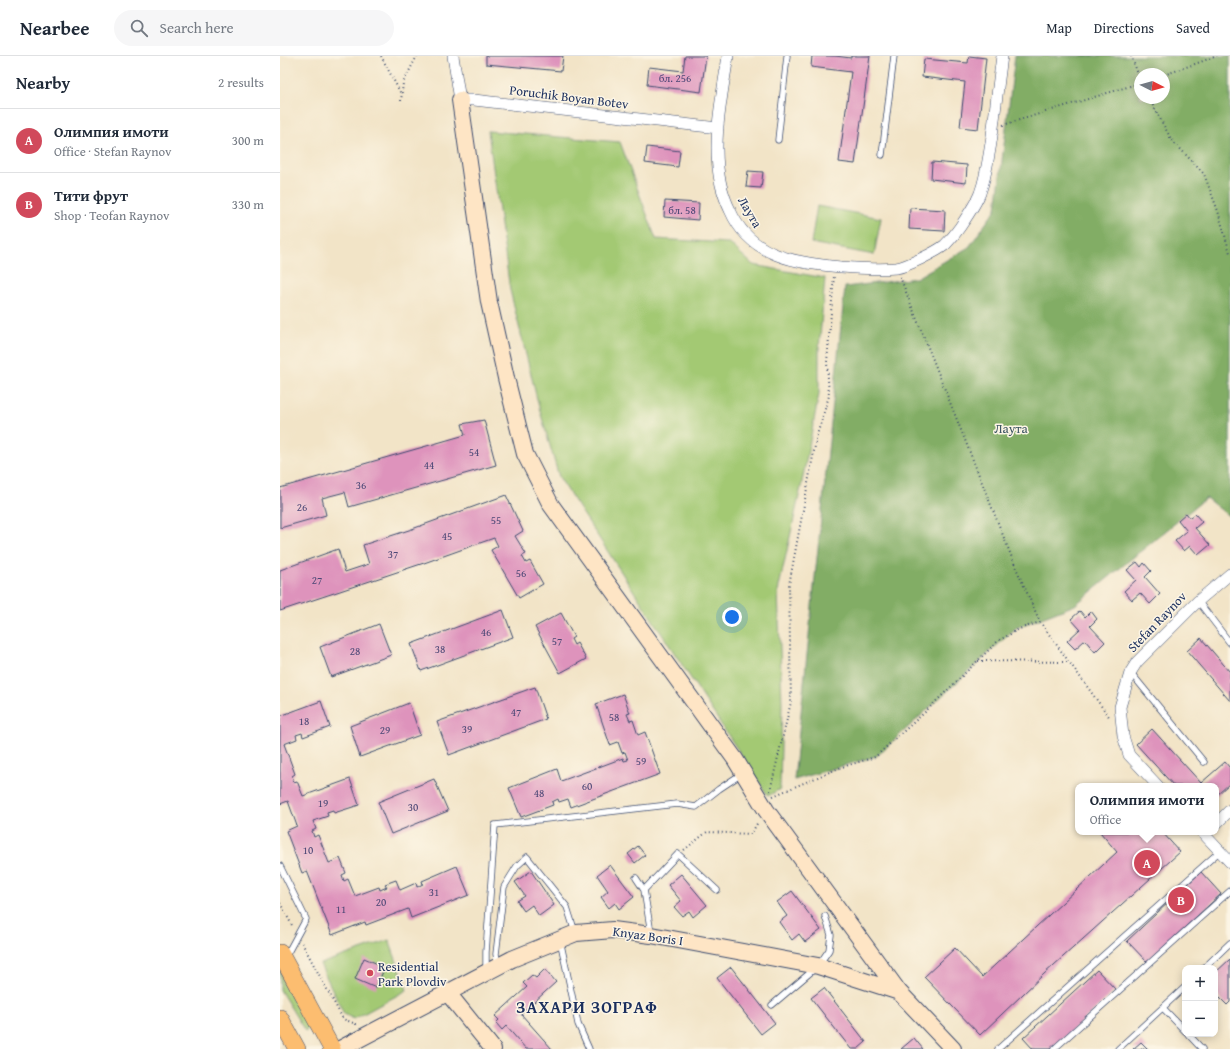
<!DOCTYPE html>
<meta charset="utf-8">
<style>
:root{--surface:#fff;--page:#f6f6f7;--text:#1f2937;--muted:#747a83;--line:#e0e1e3;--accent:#d1495b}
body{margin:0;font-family:"Gentium Book Plus",serif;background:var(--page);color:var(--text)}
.controls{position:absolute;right:12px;bottom:12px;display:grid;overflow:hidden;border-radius:8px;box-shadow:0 2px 10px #0003}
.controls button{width:36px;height:36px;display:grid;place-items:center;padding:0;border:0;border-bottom:1px solid var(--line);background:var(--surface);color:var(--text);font:20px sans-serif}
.compass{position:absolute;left:854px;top:12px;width:36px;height:36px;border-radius:50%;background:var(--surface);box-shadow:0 2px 10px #0003;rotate:96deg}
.you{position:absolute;left:452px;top:561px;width:14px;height:14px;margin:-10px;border:3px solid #fff;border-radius:50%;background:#1a73e8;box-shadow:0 0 0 6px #1a73e833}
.badge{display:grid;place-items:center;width:26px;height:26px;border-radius:50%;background:var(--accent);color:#fff;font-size:13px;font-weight:700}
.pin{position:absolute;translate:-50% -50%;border:2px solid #fff;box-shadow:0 1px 4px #0006}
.popup{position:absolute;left:795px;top:727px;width:144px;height:52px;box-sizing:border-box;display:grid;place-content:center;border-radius:8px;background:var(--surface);filter:drop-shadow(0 1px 3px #0005);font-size:13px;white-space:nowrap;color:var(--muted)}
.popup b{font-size:15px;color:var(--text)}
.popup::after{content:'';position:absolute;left:50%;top:100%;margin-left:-8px;border:8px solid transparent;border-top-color:var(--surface)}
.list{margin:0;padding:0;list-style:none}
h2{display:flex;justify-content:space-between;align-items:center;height:52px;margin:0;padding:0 16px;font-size:17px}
h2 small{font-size:13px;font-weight:400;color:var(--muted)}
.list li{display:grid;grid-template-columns:26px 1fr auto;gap:12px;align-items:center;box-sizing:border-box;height:64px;padding:0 16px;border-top:1px solid var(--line)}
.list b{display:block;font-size:15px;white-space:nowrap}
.list p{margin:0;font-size:13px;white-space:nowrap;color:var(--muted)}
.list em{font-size:13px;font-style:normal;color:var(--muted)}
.icon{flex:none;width:22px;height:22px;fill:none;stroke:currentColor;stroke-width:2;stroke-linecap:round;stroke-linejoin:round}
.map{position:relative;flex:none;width:950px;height:993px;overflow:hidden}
header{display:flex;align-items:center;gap:24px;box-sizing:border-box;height:56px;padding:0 20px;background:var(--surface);border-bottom:1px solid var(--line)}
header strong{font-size:19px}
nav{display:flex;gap:22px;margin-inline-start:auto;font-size:14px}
.search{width:280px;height:36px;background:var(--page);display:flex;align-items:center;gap:10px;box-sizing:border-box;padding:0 14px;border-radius:22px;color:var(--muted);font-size:15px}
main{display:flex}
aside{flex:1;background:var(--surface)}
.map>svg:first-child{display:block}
</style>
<header>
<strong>Nearbee</strong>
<div class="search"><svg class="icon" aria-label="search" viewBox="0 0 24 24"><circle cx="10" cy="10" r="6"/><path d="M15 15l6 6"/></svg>Search here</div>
<nav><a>Map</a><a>Directions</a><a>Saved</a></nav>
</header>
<main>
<aside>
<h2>Nearby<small>2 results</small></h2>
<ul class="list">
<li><span class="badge">A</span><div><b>Олимпия имоти</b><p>Office · Stefan Raynov</p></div><em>300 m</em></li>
<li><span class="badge">B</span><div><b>Тити фрут</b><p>Shop · Teofan Raynov</p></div><em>330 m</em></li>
</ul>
</aside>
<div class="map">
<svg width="950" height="993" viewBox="0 0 950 993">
<rect width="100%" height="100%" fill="#fcf5e5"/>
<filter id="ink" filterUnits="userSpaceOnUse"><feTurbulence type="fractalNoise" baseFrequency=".025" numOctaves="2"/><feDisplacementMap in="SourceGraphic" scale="8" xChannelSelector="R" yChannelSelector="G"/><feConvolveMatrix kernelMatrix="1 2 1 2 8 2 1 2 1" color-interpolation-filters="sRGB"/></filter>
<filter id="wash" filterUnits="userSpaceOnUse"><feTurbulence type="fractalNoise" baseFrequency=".012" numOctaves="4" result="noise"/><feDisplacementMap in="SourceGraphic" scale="16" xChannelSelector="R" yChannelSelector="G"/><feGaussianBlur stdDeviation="0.9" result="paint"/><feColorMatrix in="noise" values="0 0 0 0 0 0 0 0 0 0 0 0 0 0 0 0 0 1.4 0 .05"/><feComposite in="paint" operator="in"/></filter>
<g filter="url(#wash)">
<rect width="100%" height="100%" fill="#f2e4c7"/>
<path fill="#a3c973" stroke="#5f7c68" d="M 208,75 L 340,86 L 376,183 L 449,187 L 473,209 L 545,222 L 539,292 L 539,338 L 521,431 L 498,535 L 502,647 L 500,733 L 488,740 L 279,421 L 260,355 L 230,234 Z
M 537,150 L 601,162 L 594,199 L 531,187 Z
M 109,884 L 127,934 L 74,963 L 64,958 L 40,908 Z
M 0,914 L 31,971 L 25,975 L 0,934 Z"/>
<path fill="#82ad65" stroke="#4e6e62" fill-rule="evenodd" d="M 735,0 L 950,0 L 950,461 L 926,442 L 795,549 L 736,572 L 597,700 L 514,724 L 565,231 L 636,222 L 689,191 L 716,153 ZM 860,18 L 884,18 L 884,42 L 860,42 Z"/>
<g id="blocks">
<path fill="#de93bc" d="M 206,0 L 283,0 L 281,15 L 206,8 Z
M 405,0 L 426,0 L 421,36 L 367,29 L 369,11 L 403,15 Z
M 532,0 L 555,0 L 571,2 L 571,0 L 590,0 L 575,108 L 559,106 L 571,16 L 531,11 Z
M 689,0 L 706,2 L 698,73 L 680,71 L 685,26 L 642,21 L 644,3 L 688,7 Z
M 367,91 L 400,95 L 398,111 L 365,107 Z
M 652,106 L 687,109 L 686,127 L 651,123 Z
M 468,115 L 483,116 L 481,132 L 466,131 Z
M 385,145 L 419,147 L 418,164 L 384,161 Z
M 630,152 L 665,154 L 664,175 L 629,173 Z
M 204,364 L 216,409 L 69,451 L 65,436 L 42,442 L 46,459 L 0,472 L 0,432 L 185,379 L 182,368 Z
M 226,439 L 243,475 L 235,480 L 246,498 L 242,500 L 246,507 L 250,505 L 263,528 L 239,542 L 211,494 L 218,490 L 214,482 L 144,507 L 0,555 L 0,514 L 58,493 L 65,516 L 89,508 L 83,489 L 132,473 Z
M 906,457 L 910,462 L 915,458 L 922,466 L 915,472 L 930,489 L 918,499 L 910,490 L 904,495 L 895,485 L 907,475 L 898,464 Z
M 857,506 L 861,511 L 864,507 L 871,515 L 865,521 L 880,538 L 870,548 L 860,537 L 852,544 L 844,535 L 856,524 L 847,514 Z
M 223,554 L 233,581 L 141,615 L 131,588 Z
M 800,555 L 805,561 L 811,555 L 817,563 L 810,570 L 825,586 L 815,596 L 805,584 L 795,593 L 787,585 L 800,573 L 791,563 Z
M 281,557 L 294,581 L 291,583 L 294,589 L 297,587 L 306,603 L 280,617 L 255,571 Z
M 99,568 L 111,599 L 51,621 L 40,591 Z
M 921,582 L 950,616 L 950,645 L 907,595 Z
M 255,631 L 266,663 L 169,699 L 157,666 Z
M 343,638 L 350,657 L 347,658 L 350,665 L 353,664 L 358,679 L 365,676 L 380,718 L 291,751 L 288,743 L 279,746 L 278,743 L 272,746 L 273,749 L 241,761 L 229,732 L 277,713 L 281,725 L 343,702 L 344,705 L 348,704 L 345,696 L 342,697 L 338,686 L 330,689 L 316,648 Z
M 41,645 L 50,671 L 23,681 L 22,677 L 16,679 L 17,683 L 4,688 L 15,718 L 12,720 L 14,726 L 17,725 L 23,740 L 70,723 L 79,749 L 54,757 L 53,754 L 47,756 L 48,760 L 33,765 L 36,773 L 32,775 L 34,781 L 38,779 L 49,807 L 60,802 L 66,817 L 62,819 L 64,825 L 68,823 L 75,840 L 99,831 L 100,834 L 107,831 L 105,828 L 116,824 L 120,834 L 136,827 L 137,831 L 143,828 L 142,825 L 177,810 L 189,839 L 131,862 L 128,853 L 86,869 L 85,866 L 52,879 L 27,815 L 22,817 L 6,775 L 17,770 L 8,745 L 0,748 L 0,660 Z
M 129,647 L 140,679 L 80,701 L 70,670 Z
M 872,673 L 921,727 L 945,706 L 950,712 L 950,727 L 936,740 L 936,730 L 894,730 L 856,688 Z
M 154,723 L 168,755 L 111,778 L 98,746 Z
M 820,776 L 882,776 L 900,796 L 764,918 L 700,979 L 644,921 L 675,892 L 702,921 L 837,796 Z
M 358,790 L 365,799 L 355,807 L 348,798 Z
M 330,809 L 354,841 L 339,853 L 335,847 L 329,852 L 321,841 L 328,835 L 317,819 Z
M 251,815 L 274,849 L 259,860 L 252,849 L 244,855 L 237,845 L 245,840 L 235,826 Z
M 921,816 L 941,838 L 867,906 L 847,885 Z
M 401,818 L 427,849 L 413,861 L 409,855 L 402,860 L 394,851 L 401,845 L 388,829 Z
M 512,835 L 541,874 L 525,886 L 519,878 L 512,884 L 499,866 L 507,860 L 497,846 Z
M 84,902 L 105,911 L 96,932 L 75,923 Z
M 950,903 L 950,946 L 947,949 L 935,937 L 935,917 Z
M 451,911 L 495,967 L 481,978 L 437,922 Z
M 265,913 L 276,926 L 241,958 L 272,993 L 246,993 L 226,970 L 222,974 L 216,967 L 219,964 L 215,960 L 247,931 L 243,927 L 252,919 L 256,922 Z
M 817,914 L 836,934 L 772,993 L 753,993 L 743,982 Z
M 544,932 L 586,986 L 578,993 L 571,993 L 531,942 Z
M 634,982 L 643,993 L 621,993 Z
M 861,986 L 868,993 L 853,993 Z"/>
</g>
</g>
<g filter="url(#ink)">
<use href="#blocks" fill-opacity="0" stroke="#3b4a6e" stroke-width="1"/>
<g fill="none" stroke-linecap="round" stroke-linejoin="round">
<g stroke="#3b4a6e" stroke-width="7">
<path id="lane" d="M 498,84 L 507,0
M 602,99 L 614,0
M 918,545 L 950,587
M 851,617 L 924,706
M 0,810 L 26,863 L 6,900
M 356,822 L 364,834
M 371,877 L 364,834 L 398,798 L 437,834
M 280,884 L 296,958 L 298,968 L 309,993
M 218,909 L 216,898 L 224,831 L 237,810 L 247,801 L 287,851 L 295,876
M 924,912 L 950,887
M 206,915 L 206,896 L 215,769 L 397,748 L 416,751 L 439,733 L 463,717
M 492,949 L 538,910 L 549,894 L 551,879 L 545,860
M 883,952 L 905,975
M 908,978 L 922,993
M 718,993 L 940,795
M 774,993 L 950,835
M 838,993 L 905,931"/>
</g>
<g stroke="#3b4a6e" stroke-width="12">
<path id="street" d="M 173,0 L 180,44 L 194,44 L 438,72
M 448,0 C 442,40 431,89 441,129 C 443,137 446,146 450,154 C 470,201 516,207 561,211 C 579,212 598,214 616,212 C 626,211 656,196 665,189 C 670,184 676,177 680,171 C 686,162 697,146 700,137 C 706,121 708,104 711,87 C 715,58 718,29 722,0
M 878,730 L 849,699 L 843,680 L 840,651 L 850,617 L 857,606 L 918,545 L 950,518
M 936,768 L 950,754
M 922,776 L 950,806"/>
</g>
<g stroke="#3b4a6e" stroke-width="18">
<path id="secondary" d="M 180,44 L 209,246 L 226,322 L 245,398 L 271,449 L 455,703 L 486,754 L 619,936 L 673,993
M 167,936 L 213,993
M 60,993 L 232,903 L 296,877 L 333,874 L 371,879 L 538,910 L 619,936"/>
</g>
<g stroke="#3b4a6e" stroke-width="18">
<path id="primary" d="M 0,897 L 52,993
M 0,962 L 17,993"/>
</g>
<path stroke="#3b4a6e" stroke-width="2" stroke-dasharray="1 3" stroke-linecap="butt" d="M 101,0 L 121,38
M 851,0 L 860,23
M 884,19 L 937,0
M 869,42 L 891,83 L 924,118 L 938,155 L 950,197
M 121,45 L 123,27 L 137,0
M 723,69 L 860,27
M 620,221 L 736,512 L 760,566 L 830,662
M 698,605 L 789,606
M 490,735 L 511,646 L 509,529 L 537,379 L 549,340 L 547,306 L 554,220
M 493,740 L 559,712 L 595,701 L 644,657 L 718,585 L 739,573 L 760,566
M 404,794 L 427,776 L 471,778 L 478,766
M 0,847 L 13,871
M 22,887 L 63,963 L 76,968 L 76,970"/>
<use href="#lane" stroke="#fff" stroke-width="5.5"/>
<use href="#street" stroke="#fff" stroke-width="11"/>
<use href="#secondary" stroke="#fee5c5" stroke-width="16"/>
<use href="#primary" stroke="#fcbd6f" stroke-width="17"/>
</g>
</g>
<circle fill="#d1495b" stroke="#fcf5e5" stroke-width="1.5" cx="90" cy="917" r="4"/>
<g text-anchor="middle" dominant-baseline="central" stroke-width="3" stroke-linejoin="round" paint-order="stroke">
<g font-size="11" fill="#4c4876">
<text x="395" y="22">бл. 256</text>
<text x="402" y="154">бл. 58</text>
<text x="194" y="396">54</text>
<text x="149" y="409">44</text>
<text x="81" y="429">36</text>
<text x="22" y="451">26</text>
<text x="216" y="464">55</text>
<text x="167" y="480">45</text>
<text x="113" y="498">37</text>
<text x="241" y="517">56</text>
<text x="37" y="524">27</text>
<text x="206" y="576">46</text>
<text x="277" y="585">57</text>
<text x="160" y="593">38</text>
<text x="75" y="595">28</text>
<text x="236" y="656">47</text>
<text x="334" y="661">58</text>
<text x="24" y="665">18</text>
<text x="187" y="673">39</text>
<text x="105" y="674">29</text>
<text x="361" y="705">59</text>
<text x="307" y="730">60</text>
<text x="259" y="737">48</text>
<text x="43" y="747">19</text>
<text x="133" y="751">30</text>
<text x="28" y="794">10</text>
<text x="154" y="836">31</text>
<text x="101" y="846">20</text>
<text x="61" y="853">11</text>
</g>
<g font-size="13" fill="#1b2f5e" stroke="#fcf5e5">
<text transform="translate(289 41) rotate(7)">Poruchik Boyan Botev</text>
<text transform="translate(470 156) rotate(59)">Лаута</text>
<text transform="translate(877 566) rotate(-46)">Stefan Raynov</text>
<text transform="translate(368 880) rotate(8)">Knyaz Boris I</text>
</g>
<g font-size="13" fill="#3d5663" stroke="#fcf5e5">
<text x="731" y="372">Лаута</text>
</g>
<g font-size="13" fill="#1b2f5e" stroke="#fcf5e5" text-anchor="start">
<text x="98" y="910">Residential<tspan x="98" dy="15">Park Plovdiv</tspan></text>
</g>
<g font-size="17" font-weight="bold" letter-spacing="1" fill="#1b2f5e" stroke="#fcf5e5">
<text x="307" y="950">ЗАХАРИ ЗОГРАФ</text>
</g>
</g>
</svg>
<div class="controls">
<button>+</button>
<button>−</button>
</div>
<svg class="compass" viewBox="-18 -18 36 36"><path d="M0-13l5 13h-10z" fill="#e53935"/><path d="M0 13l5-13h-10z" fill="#747a83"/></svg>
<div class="you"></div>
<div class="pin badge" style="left:867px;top:807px">A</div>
<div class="popup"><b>Олимпия имоти</b>Office</div>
<div class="pin badge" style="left:901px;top:844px">B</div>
</div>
</main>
